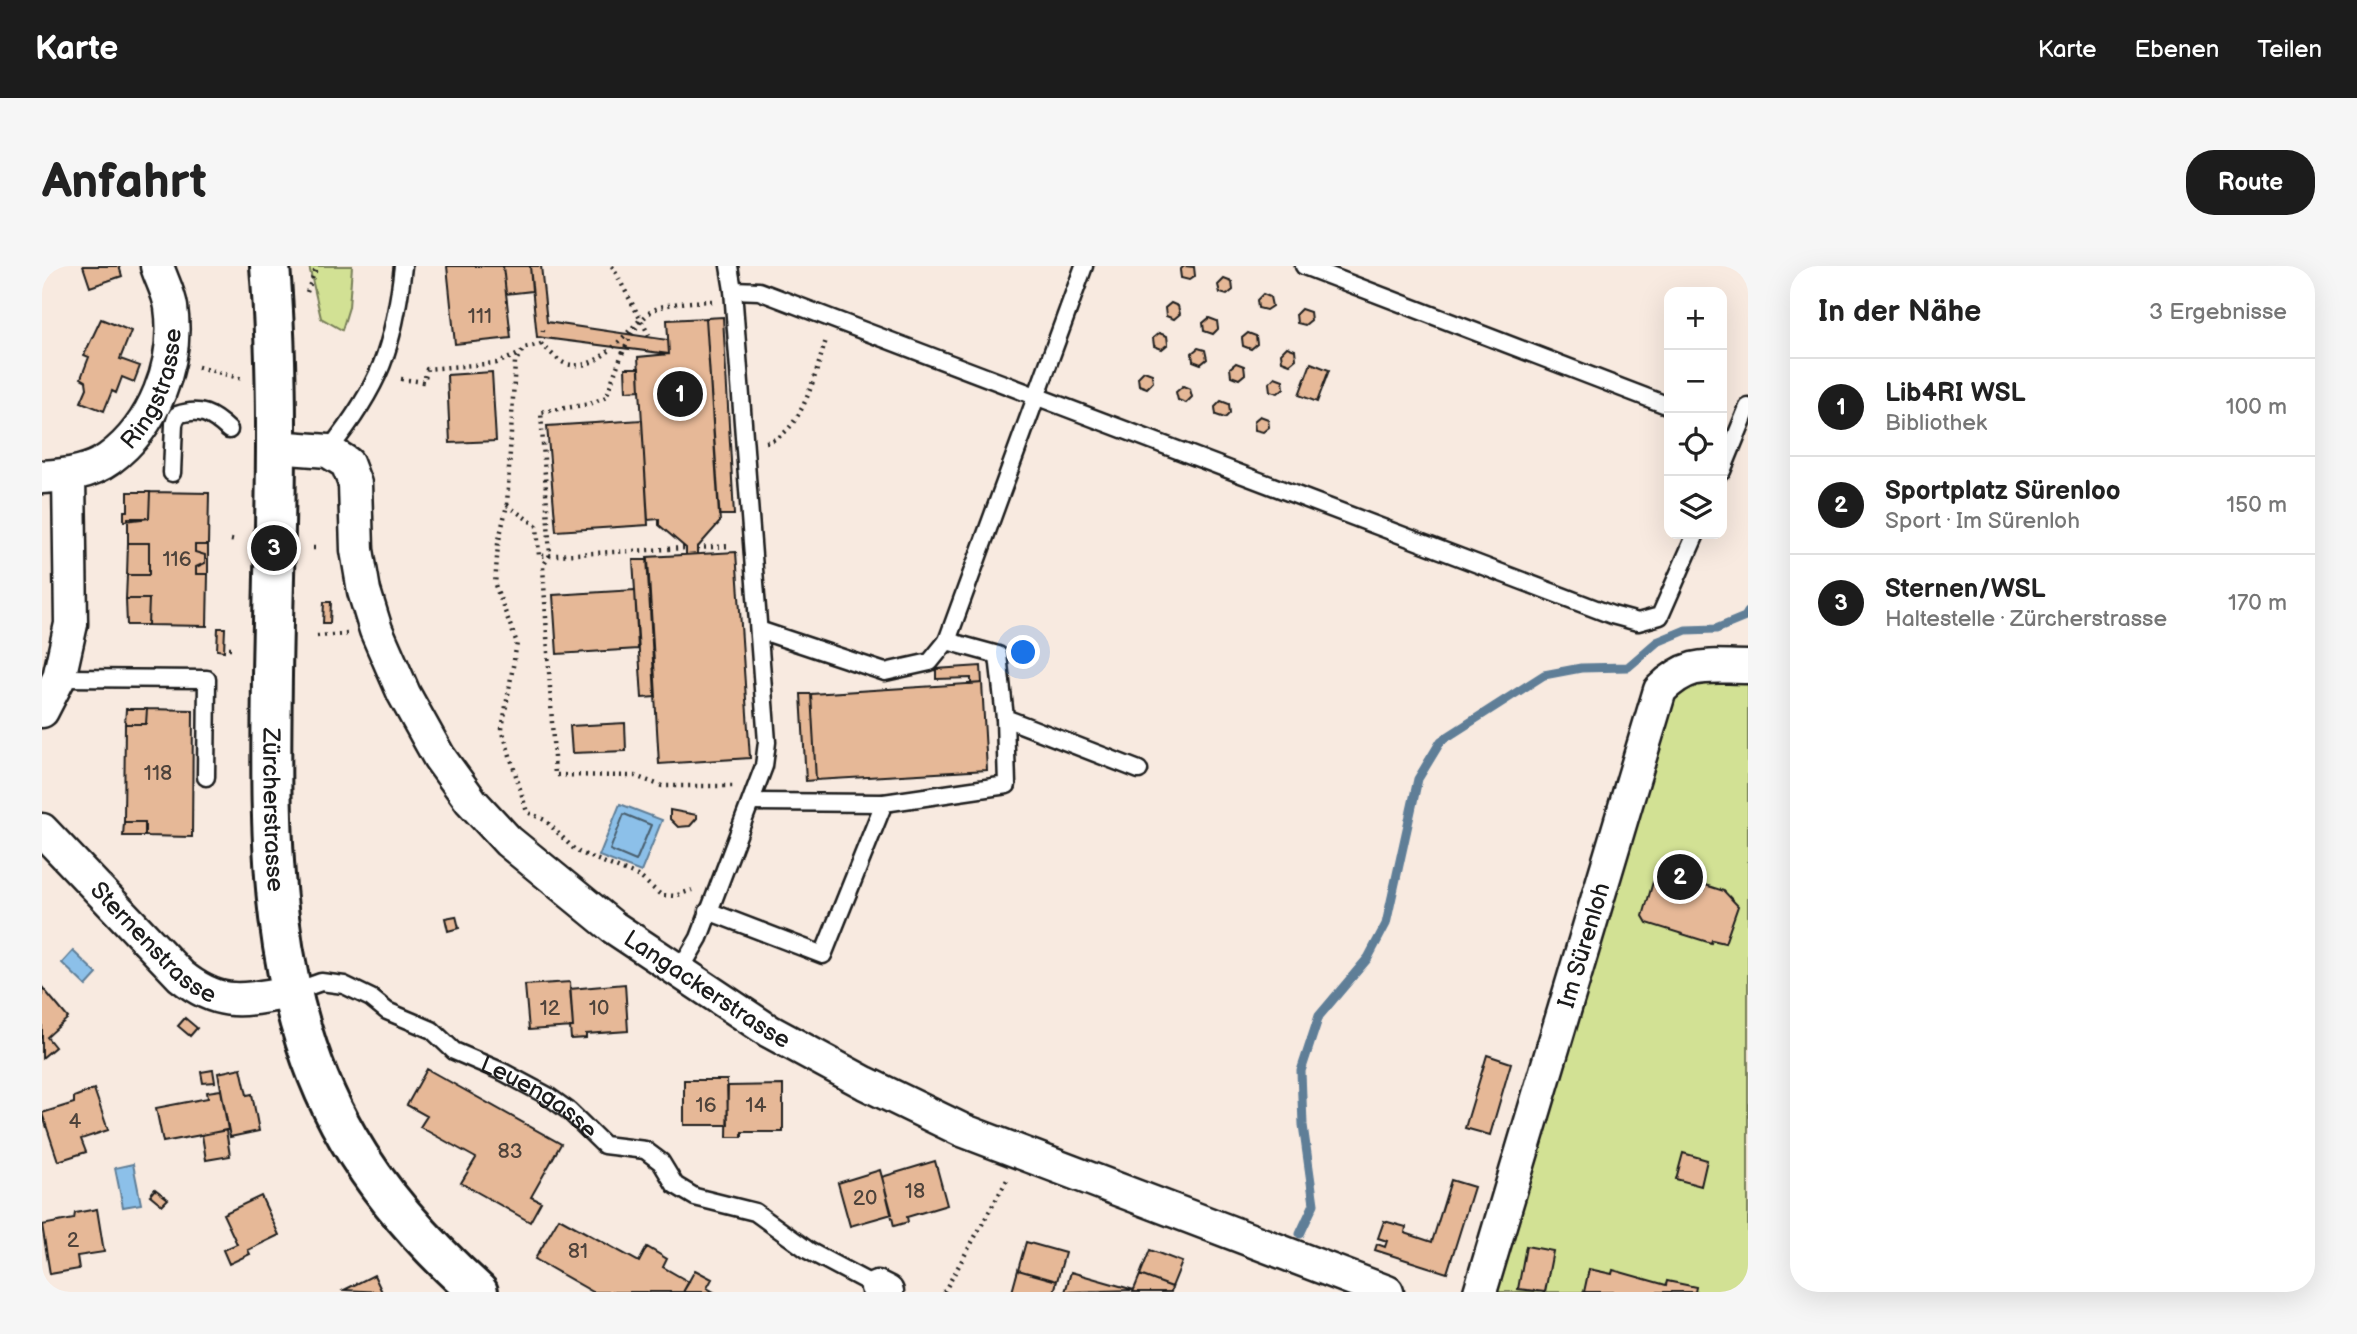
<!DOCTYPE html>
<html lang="de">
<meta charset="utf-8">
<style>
:root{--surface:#fff;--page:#f6f6f6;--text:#222;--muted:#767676;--line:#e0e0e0;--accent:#1c1c1c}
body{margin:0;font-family:"Balsamiq Sans",sans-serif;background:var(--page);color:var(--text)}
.controls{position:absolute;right:21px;top:21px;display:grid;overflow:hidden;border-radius:14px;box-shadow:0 7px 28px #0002}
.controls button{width:63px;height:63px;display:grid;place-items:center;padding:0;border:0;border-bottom:2px solid var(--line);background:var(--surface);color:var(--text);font:35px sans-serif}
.you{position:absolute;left:982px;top:387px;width:24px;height:24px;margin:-18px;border:5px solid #fff;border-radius:50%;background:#1a73e8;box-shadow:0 0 0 10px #1a73e833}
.badge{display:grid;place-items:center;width:46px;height:46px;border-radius:50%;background:var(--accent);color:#fff;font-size:23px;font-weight:700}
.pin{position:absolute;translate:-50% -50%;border:4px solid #fff;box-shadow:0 2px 7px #0006}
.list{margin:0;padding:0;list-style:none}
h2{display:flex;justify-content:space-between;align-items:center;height:91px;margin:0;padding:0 28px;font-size:30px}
h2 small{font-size:23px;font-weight:400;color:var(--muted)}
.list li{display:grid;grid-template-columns:46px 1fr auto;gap:21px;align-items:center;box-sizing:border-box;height:98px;padding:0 28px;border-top:2px solid var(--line)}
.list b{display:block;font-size:26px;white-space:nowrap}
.list p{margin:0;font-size:23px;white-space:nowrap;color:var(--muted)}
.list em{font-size:23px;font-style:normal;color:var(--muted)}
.icon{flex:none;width:38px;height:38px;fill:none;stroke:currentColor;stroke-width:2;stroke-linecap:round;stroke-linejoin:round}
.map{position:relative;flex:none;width:1706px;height:1026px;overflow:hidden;border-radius:28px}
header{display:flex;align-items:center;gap:42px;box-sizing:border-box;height:98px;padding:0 35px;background:var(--accent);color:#fff}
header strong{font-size:33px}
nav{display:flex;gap:38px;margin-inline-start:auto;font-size:24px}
.intro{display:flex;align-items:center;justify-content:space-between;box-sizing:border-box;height:168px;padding:0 42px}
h1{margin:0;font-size:49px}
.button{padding:18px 32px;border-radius:28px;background:var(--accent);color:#fff;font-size:24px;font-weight:700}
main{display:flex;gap:42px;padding:0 42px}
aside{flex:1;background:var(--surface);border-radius:28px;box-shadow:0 7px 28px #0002}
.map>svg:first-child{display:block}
</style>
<header>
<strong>Karte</strong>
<nav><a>Karte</a><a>Ebenen</a><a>Teilen</a></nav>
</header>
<div class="intro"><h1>Anfahrt</h1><a class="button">Route</a></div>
<main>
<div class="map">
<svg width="1706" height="1026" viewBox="0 0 1706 1026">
<rect width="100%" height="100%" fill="#f8eae0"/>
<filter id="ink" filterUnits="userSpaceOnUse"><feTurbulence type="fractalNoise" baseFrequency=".0143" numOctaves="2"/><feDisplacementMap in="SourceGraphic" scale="14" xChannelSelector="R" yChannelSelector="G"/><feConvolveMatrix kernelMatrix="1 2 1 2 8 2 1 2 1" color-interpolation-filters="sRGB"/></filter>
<g filter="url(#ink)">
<path fill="#d2e194" stroke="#777e58" stroke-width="2" d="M 267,0 L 310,0 L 307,41 L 300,64 L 279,52 Z
M 1649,409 L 1706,409 L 1706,1026 L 1455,1026 L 1454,1021 L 1627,426 Z"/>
<path fill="#8cc0e9" stroke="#5f7e97" stroke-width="2" d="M 578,538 L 620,554 L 599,606 L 557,590 Z
M 31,685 L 55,708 L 44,720 L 20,697 Z
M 91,898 L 99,938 L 81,941 L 73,902 Z"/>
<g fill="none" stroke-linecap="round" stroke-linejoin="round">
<path stroke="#495e6e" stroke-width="2" d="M 582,548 L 609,559 L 594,595 L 568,584 Z"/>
<path stroke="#5f7e97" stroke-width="9" d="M 1258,968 L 1272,938 L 1261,859 L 1259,805 L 1277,750 L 1326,692 L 1344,658 L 1376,513 L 1399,475 L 1502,409 L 1539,402 L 1586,401 L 1615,376 L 1644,364 L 1674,363 L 1703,351 L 1706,346"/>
</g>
<path fill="#e6b897" stroke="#1c1c1c" stroke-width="2" d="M 41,0 L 77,0 L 80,10 L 48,21 Z
M 405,0 L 461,0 L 469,72 L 413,78 Z
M 461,0 L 488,0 L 490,25 L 464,28 Z
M 488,0 L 499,0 L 505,56 L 626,74 L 627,88 L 495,71 Z
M 1142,0 L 1152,1 L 1153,10 L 1147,14 L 1139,12 L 1138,4 Z
M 1182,13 L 1190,16 L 1191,24 L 1185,29 L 1178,27 L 1176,19 Z
M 1221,28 L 1228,31 L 1230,40 L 1224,44 L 1216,42 L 1215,34 Z
M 1129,37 L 1136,40 L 1138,48 L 1132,53 L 1124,50 L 1123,42 Z
M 1259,43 L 1268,46 L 1269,54 L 1263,59 L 1255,57 L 1254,48 Z
M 681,51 L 692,249 L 677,249 L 664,52 Z
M 664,52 L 678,256 L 655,282 L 655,288 L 644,289 L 644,282 L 617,259 L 617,253 L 606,254 L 596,91 L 627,88 L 625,54 Z
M 1167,52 L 1175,55 L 1176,63 L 1171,68 L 1162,65 L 1161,57 Z
M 59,53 L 89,65 L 78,93 L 98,100 L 92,116 L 80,111 L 74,127 L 70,125 L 62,145 L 39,136 L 45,122 L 44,115 L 39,112 L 47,91 L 42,89 Z
M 1117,67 L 1125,70 L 1126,78 L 1120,83 L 1112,80 L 1111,72 Z
M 1206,67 L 1214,70 L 1215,78 L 1209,83 L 1201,80 L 1200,72 Z
M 1245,81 L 1253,84 L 1254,93 L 1248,98 L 1240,95 L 1239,87 Z
M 1156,82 L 1163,84 L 1165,93 L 1159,98 L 1151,95 L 1150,87 Z
M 1194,97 L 1202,100 L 1203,108 L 1197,113 L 1189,110 L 1188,102 Z
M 1269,97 L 1287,104 L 1275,136 L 1257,129 Z
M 583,102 L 597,102 L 598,124 L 584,125 Z
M 1102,105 L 1110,108 L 1111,116 L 1105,122 L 1097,119 L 1096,111 Z
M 450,106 L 454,175 L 408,177 L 405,109 Z
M 1233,111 L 1241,114 L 1242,122 L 1236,127 L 1228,125 L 1227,117 Z
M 1141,120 L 1148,123 L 1150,131 L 1144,137 L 1136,134 L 1134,126 Z
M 1179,135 L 1187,138 L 1188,147 L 1183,152 L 1174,149 L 1173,141 Z
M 1218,150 L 1226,153 L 1227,161 L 1221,166 L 1213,164 L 1212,155 Z
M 600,154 L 606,259 L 514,265 L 505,160 Z
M 86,226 L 108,226 L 107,252 L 82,255 L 82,245 L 86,245 Z
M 108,226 L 167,227 L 166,279 L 153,279 L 153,286 L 163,289 L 163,297 L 154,301 L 154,308 L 166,308 L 165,360 L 106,359 L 107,333 L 84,333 L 85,309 L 107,309 L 107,277 L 86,277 L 86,252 L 107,252 Z
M 86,277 L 107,277 L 107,309 L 85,309 Z
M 153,279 L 166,279 L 166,308 L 154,308 L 154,301 L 163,297 L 163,289 L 153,286 Z
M 694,286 L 708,492 L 617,498 L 605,291 Z
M 591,294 L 606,294 L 614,431 L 600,432 Z
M 593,324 L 596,383 L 515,388 L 511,329 Z
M 84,333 L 107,333 L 106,359 L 85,359 Z
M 282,336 L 289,336 L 288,357 L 281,357 Z
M 176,362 L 183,362 L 182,385 L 175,384 Z
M 939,400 L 940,417 L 929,418 L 929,412 L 894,413 L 894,403 Z
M 940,417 L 945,504 L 774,514 L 769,428 Z
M 759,428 L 769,428 L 774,514 L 764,515 Z
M 84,443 L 105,443 L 104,458 L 83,458 Z
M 105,443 L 151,444 L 150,571 L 103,570 L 103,556 L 82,556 L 83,458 L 104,458 Z
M 583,457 L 584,485 L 530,487 L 528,460 Z
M 628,544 L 655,549 L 655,552 L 648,560 L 636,561 L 628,553 Z
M 82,556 L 103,556 L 103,570 L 81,570 Z
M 1618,612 L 1661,625 L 1663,619 L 1682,625 L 1696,640 L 1683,677 L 1670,674 L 1669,677 L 1605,657 L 1601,650 L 1611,616 Z
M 414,650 L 417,662 L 406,665 L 403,652 Z
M 528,716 L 531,761 L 487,764 L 483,719 Z
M 583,718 L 586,765 L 544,768 L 544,772 L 529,773 L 528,761 L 531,761 L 528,723 Z
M 0,721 L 26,752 L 5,771 L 13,781 L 0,792 Z
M 143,752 L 155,762 L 148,770 L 136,760 Z
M 1445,789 L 1469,797 L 1448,869 L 1423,862 Z
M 199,802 L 205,829 L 210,828 L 217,865 L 188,871 L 176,807 Z
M 385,803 L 519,878 L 489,931 L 499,936 L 488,956 L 419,917 L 434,892 L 378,861 L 385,850 L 365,839 Z
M 171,804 L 173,816 L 161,817 L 159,806 Z
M 642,814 L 685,814 L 686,859 L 642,859 Z
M 741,819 L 741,866 L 700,866 L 700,871 L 685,871 L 686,820 Z
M 52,823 L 66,864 L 39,873 L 44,886 L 16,895 L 0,847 L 32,837 L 32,831 Z
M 179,824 L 186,864 L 121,876 L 114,842 L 166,832 L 165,826 Z
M 184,864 L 188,890 L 164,894 L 160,869 Z
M 1641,887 L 1665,894 L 1659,920 L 1634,913 Z
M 893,895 L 905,939 L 865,951 L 866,956 L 852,960 L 840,911 Z
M 838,904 L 850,948 L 808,960 L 796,917 Z
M 1409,914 L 1432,921 L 1405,1007 L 1333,984 L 1335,978 L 1343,981 L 1345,975 L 1336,972 L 1342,955 L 1364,961 L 1363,967 L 1390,976 Z
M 113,923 L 126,933 L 120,939 L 108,929 Z
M 219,930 L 237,969 L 206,984 L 208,988 L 187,998 L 181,984 L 195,978 L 181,948 Z
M 55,943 L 62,986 L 35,990 L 37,1003 L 8,1008 L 0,959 L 32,953 L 33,947 Z
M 517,952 L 597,996 L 605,981 L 625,993 L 621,1001 L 647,1016 L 641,1026 L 551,1026 L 493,993 Z
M 984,976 L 1023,987 L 1015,1015 L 976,1004 Z
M 1484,980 L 1511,985 L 1503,1026 L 1476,1023 Z
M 1108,984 L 1140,996 L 1130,1021 L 1098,1009 Z
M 1547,1003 L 1570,1008 L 1571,1004 L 1624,1019 L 1625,1015 L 1654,1021 L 1653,1026 L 1542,1026 Z
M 653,1004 L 670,1013 L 665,1022 L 672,1026 L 641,1026 Z
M 976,1004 L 1015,1015 L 1012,1026 L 970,1026 Z
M 1029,1006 L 1092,1024 L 1023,1026 Z
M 332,1009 L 340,1026 L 302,1024 Z
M 1098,1009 L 1130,1021 L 1129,1026 L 1091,1026 Z"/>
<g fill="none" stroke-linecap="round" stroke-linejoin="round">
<g stroke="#1c1c1c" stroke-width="21">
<g id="lane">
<path d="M 1262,0 L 1627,140"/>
<path d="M 691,24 L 717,25 L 1570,349 L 1596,356 L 1618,350 L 1654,268"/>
<path d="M 286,185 C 338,120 352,82 361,0"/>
<path d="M 1680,205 L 1706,141"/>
<path d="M 130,207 L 132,158 L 135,149 C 158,141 170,148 187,164"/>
<path d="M 717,364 L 843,406 L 888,396 L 905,375 L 956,389 L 963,452 L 1097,504"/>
<path d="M 905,375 L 1042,0"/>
<path d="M 17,412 L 165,413 L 164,511"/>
<path d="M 709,536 L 842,537"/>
<path d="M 666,645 L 781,689 L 842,537 L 965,519 L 963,452"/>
<path d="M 637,706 L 657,672 L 722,500 L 725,476 L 691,24 L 687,0"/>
<path id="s1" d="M 251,726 L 279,716 L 302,719 L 329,732 L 345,745 L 390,764 L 412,785 L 461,806 L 506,830 L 527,845 L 562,879 L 603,884 L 619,896 L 633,919 L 653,931 L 713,946 L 767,985 L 835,1021"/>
</g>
</g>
<g stroke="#1c1c1c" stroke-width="37">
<g id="street">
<path id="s2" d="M 233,181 L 286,185 L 305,197 L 313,218 L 315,284 L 322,325 L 334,364 L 362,428 L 397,491 L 429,535 L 466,575 L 571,661 L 727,765 L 823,817 L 920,864 L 1345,1026"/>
<path id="s3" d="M 0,211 C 22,210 48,207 67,193 C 112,160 137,97 129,41 C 127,27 119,13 115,0"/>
<path d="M 0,445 L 17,412 L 29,358 L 27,209"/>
<path id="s4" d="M 0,564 L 139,710 C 179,742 201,734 249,726"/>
<path d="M 835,1021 L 845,1026"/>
<path id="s5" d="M 1438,1026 L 1618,424 C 1648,394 1666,401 1706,401"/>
</g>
</g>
<g stroke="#1c1c1c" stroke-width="44">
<g id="secondary">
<path id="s6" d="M 228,0 C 239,136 232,274 230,410 C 228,567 224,731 306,872 C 340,931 386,981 436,1026"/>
</g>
</g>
<path stroke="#1c1c1c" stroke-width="4.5" stroke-dasharray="2 5" stroke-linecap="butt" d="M 570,0 L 608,71
M 265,26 L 275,0
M 670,35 C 652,36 632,36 616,42 C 589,52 574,105 564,131 L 548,138 L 499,146 L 508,289 L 501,300 L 513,509 L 593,510 L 620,520 L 692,520
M 501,64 L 499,78 L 482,82 L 473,96 L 465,239 L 456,278 L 453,319 L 475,377 L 460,463 L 485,546 L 503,554 L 534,585 L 598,611 L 619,629 L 633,630 L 650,624
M 499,78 C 507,84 516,96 525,98 C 555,106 578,73 597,55
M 156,101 L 201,113
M 359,113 L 382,116 L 385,103 L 455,97 L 477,88
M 724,176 C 760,170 774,104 784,74
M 465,239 L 495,260 L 497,290 L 644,282
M 189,274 L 194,275
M 271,282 L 277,282
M 655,282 L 689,280
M 275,370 L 306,368
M 187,382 L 192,382
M 902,1026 L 965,914"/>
<use href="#lane" stroke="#fff" stroke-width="16"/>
<use href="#street" stroke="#fff" stroke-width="32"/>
<use href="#secondary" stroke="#fff" stroke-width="38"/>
</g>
</g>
<g text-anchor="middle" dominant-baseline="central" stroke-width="5" stroke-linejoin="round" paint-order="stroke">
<g font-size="21" fill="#4e433b">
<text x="438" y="50">111</text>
<text x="135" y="293">116</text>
<text x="116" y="507">118</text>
<text x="508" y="742">12</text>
<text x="557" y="742">10</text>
<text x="664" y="839">16</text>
<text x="714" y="839">14</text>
<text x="33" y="855">4</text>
<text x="468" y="885">83</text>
<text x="873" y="925">18</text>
<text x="823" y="932">20</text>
<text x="31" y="974">2</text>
<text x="536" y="985">81</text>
</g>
<g font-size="24" fill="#1c1c1c" stroke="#fff">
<text stroke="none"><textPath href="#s3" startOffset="156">Ringstrasse</textPath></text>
<text stroke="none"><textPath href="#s6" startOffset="544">Zürcherstrasse</textPath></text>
<text stroke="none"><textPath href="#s4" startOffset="159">Sternenstrasse</textPath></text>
<text stroke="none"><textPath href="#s5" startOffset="362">Im Sürenloh</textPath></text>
<text stroke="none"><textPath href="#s2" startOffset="746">Langackerstrasse</textPath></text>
<text stroke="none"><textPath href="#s1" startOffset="280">Leuengasse</textPath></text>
</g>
</g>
</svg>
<div class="controls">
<button>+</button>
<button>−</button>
<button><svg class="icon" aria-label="locate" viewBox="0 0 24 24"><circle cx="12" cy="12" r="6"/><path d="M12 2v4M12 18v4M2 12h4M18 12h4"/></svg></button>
<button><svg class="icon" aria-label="layers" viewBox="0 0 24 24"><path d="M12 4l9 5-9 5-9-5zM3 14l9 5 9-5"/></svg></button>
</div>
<div class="you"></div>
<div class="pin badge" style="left:638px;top:128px">1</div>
<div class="pin badge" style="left:1638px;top:611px">2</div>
<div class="pin badge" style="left:232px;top:282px">3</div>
</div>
<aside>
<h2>In der Nähe<small>3 Ergebnisse</small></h2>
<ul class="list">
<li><span class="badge">1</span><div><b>Lib4RI WSL</b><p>Bibliothek</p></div><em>100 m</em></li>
<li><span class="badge">2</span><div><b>Sportplatz Sürenloo</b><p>Sport · Im Sürenloh</p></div><em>150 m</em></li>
<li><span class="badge">3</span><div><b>Sternen/WSL</b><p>Haltestelle · Zürcherstrasse</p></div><em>170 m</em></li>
</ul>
</aside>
</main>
